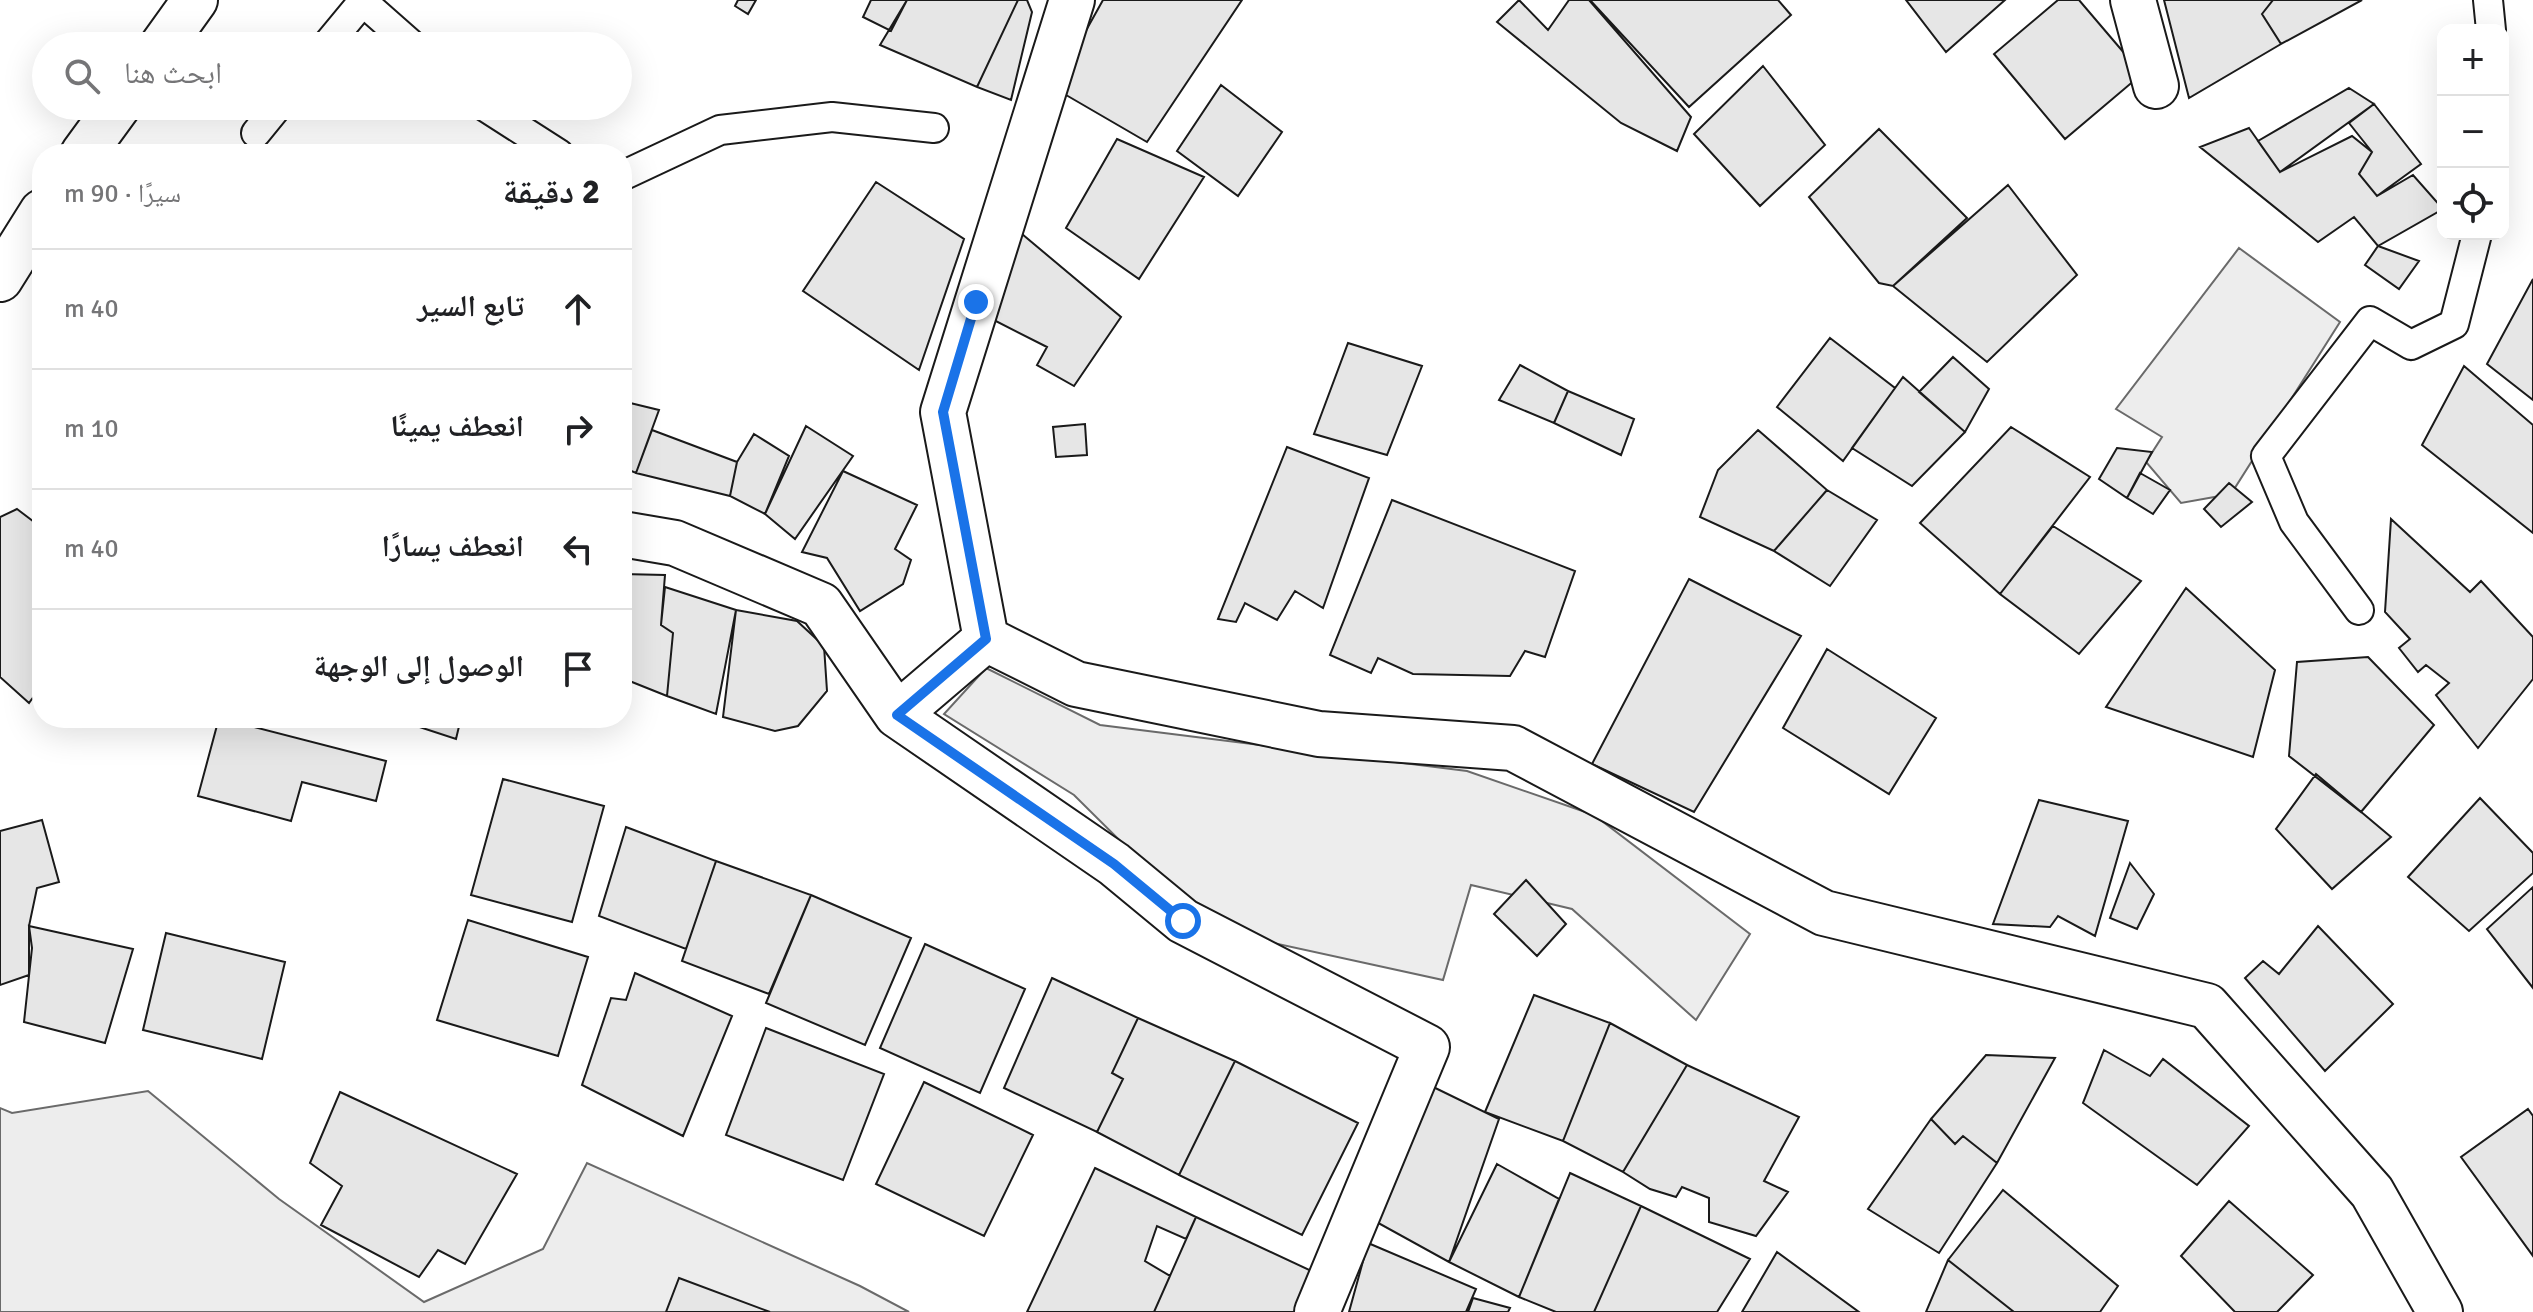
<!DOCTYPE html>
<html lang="ar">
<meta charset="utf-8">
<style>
:root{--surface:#fff;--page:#f6f6f6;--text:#202124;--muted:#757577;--line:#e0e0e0}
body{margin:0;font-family:Signika,"Noto Naskh Arabic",sans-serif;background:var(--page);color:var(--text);direction:rtl}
.controls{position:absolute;right:24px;top:24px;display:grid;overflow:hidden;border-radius:16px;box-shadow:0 8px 32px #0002}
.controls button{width:72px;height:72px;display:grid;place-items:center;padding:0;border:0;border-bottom:2px solid var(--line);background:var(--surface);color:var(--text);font:40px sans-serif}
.stop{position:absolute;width:24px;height:24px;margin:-18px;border:6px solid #1a73e8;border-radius:50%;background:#fff}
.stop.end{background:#1a73e8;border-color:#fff;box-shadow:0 2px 8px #0008}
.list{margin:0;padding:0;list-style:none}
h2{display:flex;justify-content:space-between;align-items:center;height:104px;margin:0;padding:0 32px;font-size:34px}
h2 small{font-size:26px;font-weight:400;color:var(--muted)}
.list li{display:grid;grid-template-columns:52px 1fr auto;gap:24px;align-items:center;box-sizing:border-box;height:120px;padding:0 32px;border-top:2px solid var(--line)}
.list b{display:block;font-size:30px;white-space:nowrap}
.list em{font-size:26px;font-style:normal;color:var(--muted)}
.icon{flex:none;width:44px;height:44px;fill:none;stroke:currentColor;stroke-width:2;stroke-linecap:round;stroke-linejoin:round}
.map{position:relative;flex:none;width:2533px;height:1312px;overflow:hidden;direction:ltr}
.search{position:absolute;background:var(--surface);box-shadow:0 8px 32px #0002;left:32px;top:32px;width:600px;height:88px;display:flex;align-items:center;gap:20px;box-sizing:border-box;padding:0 28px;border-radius:44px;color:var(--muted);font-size:30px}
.panel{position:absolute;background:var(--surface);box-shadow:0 8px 32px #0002;left:32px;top:144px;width:600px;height:584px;border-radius:32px;direction:rtl}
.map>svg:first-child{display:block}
</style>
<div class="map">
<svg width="2533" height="1312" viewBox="0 0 2533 1312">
<rect width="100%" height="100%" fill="#fff"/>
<path fill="#ededed" stroke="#6a6a6a" stroke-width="2" d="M 2239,248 L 2340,322 L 2231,494 L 2181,503 L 2146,462 L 2162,437 L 2116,409 Z
M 986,668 L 1100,725 L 1467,771 L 1594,815 L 1750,934 L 1696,1020 L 1572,909 L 1471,885 L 1443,980 L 1209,929 L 1074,795 L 944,714 Z
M 148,1091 L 279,1199 L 424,1302 L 543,1249 L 587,1163 L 860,1286 L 909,1312 L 0,1312 L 0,1108 L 12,1113 Z"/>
<path fill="#e6e6e6" stroke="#1a1a1a" stroke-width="2" d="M 738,0 L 756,0 L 748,14 L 735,6 Z
M 871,0 L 907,0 L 891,31 L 863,17 Z
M 907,0 L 1018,0 L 977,87 L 880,45 Z
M 1018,0 L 1027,0 L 1032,12 L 1011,100 L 977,87 Z
M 1103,0 L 1242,0 L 1147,142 L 1054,88 Z
M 1519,0 L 1548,30 L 1569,0 L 1589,0 L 1691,117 L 1677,151 L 1621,123 L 1497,22 Z
M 1590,0 L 1778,0 L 1791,15 L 1689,107 Z
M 1906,0 L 2005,0 L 1946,52 Z
M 2058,0 L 2079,0 L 2142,74 L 2065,139 L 1994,54 Z
M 2164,0 L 2273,0 L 2262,14 L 2281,44 L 2189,98 Z
M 2273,0 L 2362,0 L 2281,44 L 2262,14 Z
M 1763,66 L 1825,145 L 1760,206 L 1694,134 Z
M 1221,85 L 1282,132 L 1238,196 L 1177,151 Z
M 2349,88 L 2374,104 L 2280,172 L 2258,141 Z
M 2374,104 L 2421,164 L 2377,196 L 2359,174 L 2372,152 L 2349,123 Z
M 2249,128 L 2280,172 L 2352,136 L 2372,152 L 2359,174 L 2377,196 L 2413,175 L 2443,209 L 2378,246 L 2354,217 L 2318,242 L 2200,147 Z
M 1879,129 L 1967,218 L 1893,286 L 1879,283 L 1809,197 Z
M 1117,139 L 1204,177 L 1139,279 L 1066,228 Z
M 876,182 L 964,239 L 919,370 L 803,291 Z
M 2008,185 L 2077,275 L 1987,362 L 1893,286 Z
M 1022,234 L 1121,317 L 1074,386 L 1037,365 L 1047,347 L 984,315 Z
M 2378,246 L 2419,261 L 2399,289 L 2365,265 Z
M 2533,279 L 2533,400 L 2487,364 Z
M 1830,338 L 1895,388 L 1843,461 L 1777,407 Z
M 1348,343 L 1422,366 L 1387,455 L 1314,434 Z
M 1953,357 L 1989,389 L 1965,432 L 1919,392 Z
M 1520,365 L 1568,391 L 1554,423 L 1499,400 Z
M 2464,366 L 2533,425 L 2533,533 L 2422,445 Z
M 1903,377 L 1965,432 L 1912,486 L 1852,448 Z
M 1568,391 L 1634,419 L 1621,455 L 1554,423 Z
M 622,401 L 659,410 L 636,473 L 622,467 Z
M 1085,424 L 1087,455 L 1056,457 L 1053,427 Z
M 806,426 L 853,456 L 795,539 L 765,514 Z
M 2011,427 L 2090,477 L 2000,594 L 1920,523 Z
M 652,430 L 737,462 L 730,496 L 636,473 Z
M 1758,430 L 1827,490 L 1774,551 L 1700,517 L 1718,470 Z
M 754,434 L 789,456 L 765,514 L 730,496 L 737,462 Z
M 1287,447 L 1369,478 L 1323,608 L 1295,591 L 1277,620 L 1245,603 L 1236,622 L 1218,619 Z
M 2117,448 L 2152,452 L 2127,498 L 2099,479 Z
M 843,471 L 917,505 L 895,549 L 911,560 L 903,584 L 860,611 L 827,558 L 802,552 Z
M 2140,473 L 2170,490 L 2153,514 L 2127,498 Z
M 2229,483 L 2252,502 L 2221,527 L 2204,509 Z
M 1827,490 L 1877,520 L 1830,586 L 1774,551 Z
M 1392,500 L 1575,571 L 1545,657 L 1525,651 L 1510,676 L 1413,674 L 1378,658 L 1371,673 L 1330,655 Z
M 17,509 L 42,528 L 42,685 L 29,703 L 0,677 L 0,517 Z
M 2391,519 L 2470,592 L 2481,581 L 2533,637 L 2533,679 L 2478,748 L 2436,695 L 2449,683 L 2426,665 L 2418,672 L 2399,648 L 2410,639 L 2385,612 Z
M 2053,526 L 2141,581 L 2079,654 L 2000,594 Z
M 622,574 L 665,575 L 661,625 L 673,633 L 667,696 L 622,678 Z
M 1689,579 L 1801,636 L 1694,812 L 1592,764 Z
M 665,587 L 736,610 L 716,714 L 667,696 L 673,633 L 661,625 Z
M 2186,588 L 2275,670 L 2253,757 L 2106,707 Z
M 736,610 L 797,621 L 824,646 L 827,691 L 798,726 L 775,731 L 723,717 Z
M 1827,649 L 1936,718 L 1889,794 L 1783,728 Z
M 2368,657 L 2434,725 L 2361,812 L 2289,756 L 2297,662 Z
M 219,718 L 386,761 L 376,801 L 302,782 L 291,821 L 198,796 Z
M 392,718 L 461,718 L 456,739 Z
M 2316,774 L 2391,837 L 2332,889 L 2276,829 Z
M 503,779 L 604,806 L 572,922 L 471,895 Z
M 2480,798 L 2533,853 L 2533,873 L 2469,931 L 2408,877 Z
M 2039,800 L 2128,821 L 2095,936 L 2058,916 L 2050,927 L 1993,924 Z
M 42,820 L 59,882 L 37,888 L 29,926 L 29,975 L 0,985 L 0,831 Z
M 626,827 L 716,861 L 686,949 L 599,916 Z
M 716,861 L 811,895 L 769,994 L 682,961 Z
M 2130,863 L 2154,894 L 2137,929 L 2110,918 Z
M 1526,880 L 1566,924 L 1537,956 L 1494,914 Z
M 2533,887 L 2533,988 L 2487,929 Z
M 811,895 L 911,938 L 865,1045 L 766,1003 Z
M 468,920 L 588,957 L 558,1056 L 437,1020 Z
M 29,926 L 133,949 L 105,1043 L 24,1022 L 32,948 Z
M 2318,926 L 2393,1004 L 2325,1071 L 2245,978 L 2263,961 L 2279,974 Z
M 166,933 L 285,962 L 262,1059 L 143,1030 Z
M 925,944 L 1025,989 L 980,1093 L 880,1048 Z
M 635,973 L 732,1016 L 683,1136 L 582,1085 L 611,998 L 626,1000 Z
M 1052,978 L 1138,1018 L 1112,1073 L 1123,1079 L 1097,1132 L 1004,1088 Z
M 1534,995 L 1610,1023 L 1563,1141 L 1485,1112 Z
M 1138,1018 L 1235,1061 L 1179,1175 L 1097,1132 L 1123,1079 L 1112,1073 Z
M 1610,1023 L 1687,1065 L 1623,1172 L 1563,1141 Z
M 766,1028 L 884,1074 L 843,1180 L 726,1135 Z
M 2104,1050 L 2150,1076 L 2163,1059 L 2249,1126 L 2197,1185 L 2083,1103 Z
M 1986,1055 L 2055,1058 L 1997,1163 L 1963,1136 L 1955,1144 L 1931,1119 Z
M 1235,1061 L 1358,1123 L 1302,1235 L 1179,1175 Z
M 1687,1065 L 1799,1117 L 1764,1181 L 1788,1192 L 1756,1236 L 1709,1222 L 1709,1198 L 1682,1187 L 1676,1197 L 1650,1189 L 1623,1172 Z
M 924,1082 L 1033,1135 L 984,1236 L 876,1184 Z
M 1423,1082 L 1499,1119 L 1449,1262 L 1371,1219 Z
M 340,1092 L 517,1174 L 465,1264 L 438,1250 L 419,1277 L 321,1225 L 342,1186 L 310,1163 Z
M 2528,1109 L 2533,1116 L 2533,1256 L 2461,1157 Z
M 1931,1119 L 1955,1144 L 1963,1136 L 1997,1163 L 1939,1253 L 1868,1209 Z
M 1497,1164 L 1559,1199 L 1519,1297 L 1449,1262 Z
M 1095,1168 L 1196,1217 L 1186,1239 L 1157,1226 L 1145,1261 L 1170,1276 L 1154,1312 L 1027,1312 Z
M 1570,1173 L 1641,1206 L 1594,1312 L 1556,1312 L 1519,1297 Z
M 2003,1190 L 2118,1286 L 2100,1312 L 2014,1312 L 1948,1260 Z
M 2229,1201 L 2313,1275 L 2277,1312 L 2235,1312 L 2181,1256 Z
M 1641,1206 L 1750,1259 L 1717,1312 L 1594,1312 Z
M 1196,1217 L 1320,1275 L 1304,1312 L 1154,1312 Z
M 1368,1243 L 1476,1289 L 1466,1312 L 1349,1312 Z
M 1777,1252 L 1859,1312 L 1742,1312 Z
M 1948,1260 L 2014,1312 L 1926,1312 Z
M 679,1278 L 770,1312 L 666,1312 Z
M 1473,1298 L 1510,1308 L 1508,1312 L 1468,1312 Z"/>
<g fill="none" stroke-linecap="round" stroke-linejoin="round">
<g stroke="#1a1a1a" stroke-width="32">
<path id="service" d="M 2488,0 L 2491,30
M 362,1 L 413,46
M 326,46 L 364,0
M 484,106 L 559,154
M 256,133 L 278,106
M 622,176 L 720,130 L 832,117 L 934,128
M 2359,610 L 2294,522 L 2266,456 L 2370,321 L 2411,345 L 2454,324 L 2477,234"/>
</g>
<g stroke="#1a1a1a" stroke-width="48">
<path id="minor" d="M 2133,0 L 2156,86
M 622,534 L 675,543 L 821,605 L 897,715 L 1114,864 L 1183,921 L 1427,1047 L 1317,1312
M 986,639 L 943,412 L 1072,0
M 897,715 L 986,639 L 1076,684 L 1319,734 L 1513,748 L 1824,913 L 2207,1006 L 2372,1192 L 2440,1312"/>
</g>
<g stroke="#1a1a1a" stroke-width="48">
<path id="secondary" d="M 162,46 L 195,0
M 83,154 L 118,106
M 0,279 L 42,212"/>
</g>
<use href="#service" stroke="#fff" stroke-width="28"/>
<use href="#minor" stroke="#fff" stroke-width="44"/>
<use href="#secondary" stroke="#fff" stroke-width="44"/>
</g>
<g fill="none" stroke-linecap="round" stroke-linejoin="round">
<path stroke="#1a73e8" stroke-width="10" d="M 976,302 L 943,412 L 986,639 L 897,715 L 1114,864 L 1183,921"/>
</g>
</svg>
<div class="controls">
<button>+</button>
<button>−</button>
<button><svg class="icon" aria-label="locate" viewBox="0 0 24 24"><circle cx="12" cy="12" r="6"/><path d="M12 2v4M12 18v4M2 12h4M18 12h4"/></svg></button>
</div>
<div class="stop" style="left:1183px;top:921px"></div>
<div class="stop end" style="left:976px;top:302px"></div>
<div class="search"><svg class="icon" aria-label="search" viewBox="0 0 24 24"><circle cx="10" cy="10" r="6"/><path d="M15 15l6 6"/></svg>ابحث هنا</div>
<section class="panel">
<h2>2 دقيقة<small>سيرًا · 90 m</small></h2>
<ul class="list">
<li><svg class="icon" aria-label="ahead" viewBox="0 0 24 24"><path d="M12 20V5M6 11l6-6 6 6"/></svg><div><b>تابع السير</b></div><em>40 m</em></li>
<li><svg class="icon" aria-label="right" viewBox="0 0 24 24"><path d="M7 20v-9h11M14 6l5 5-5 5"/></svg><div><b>انعطف يمينًا</b></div><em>10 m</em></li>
<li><svg class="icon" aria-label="left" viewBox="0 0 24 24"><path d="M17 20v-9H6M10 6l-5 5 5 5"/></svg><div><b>انعطف يسارًا</b></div><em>40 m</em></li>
<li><svg class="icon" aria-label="arrive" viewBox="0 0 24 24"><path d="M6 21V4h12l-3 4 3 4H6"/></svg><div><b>الوصول إلى الوجهة</b></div></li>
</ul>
</section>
</div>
